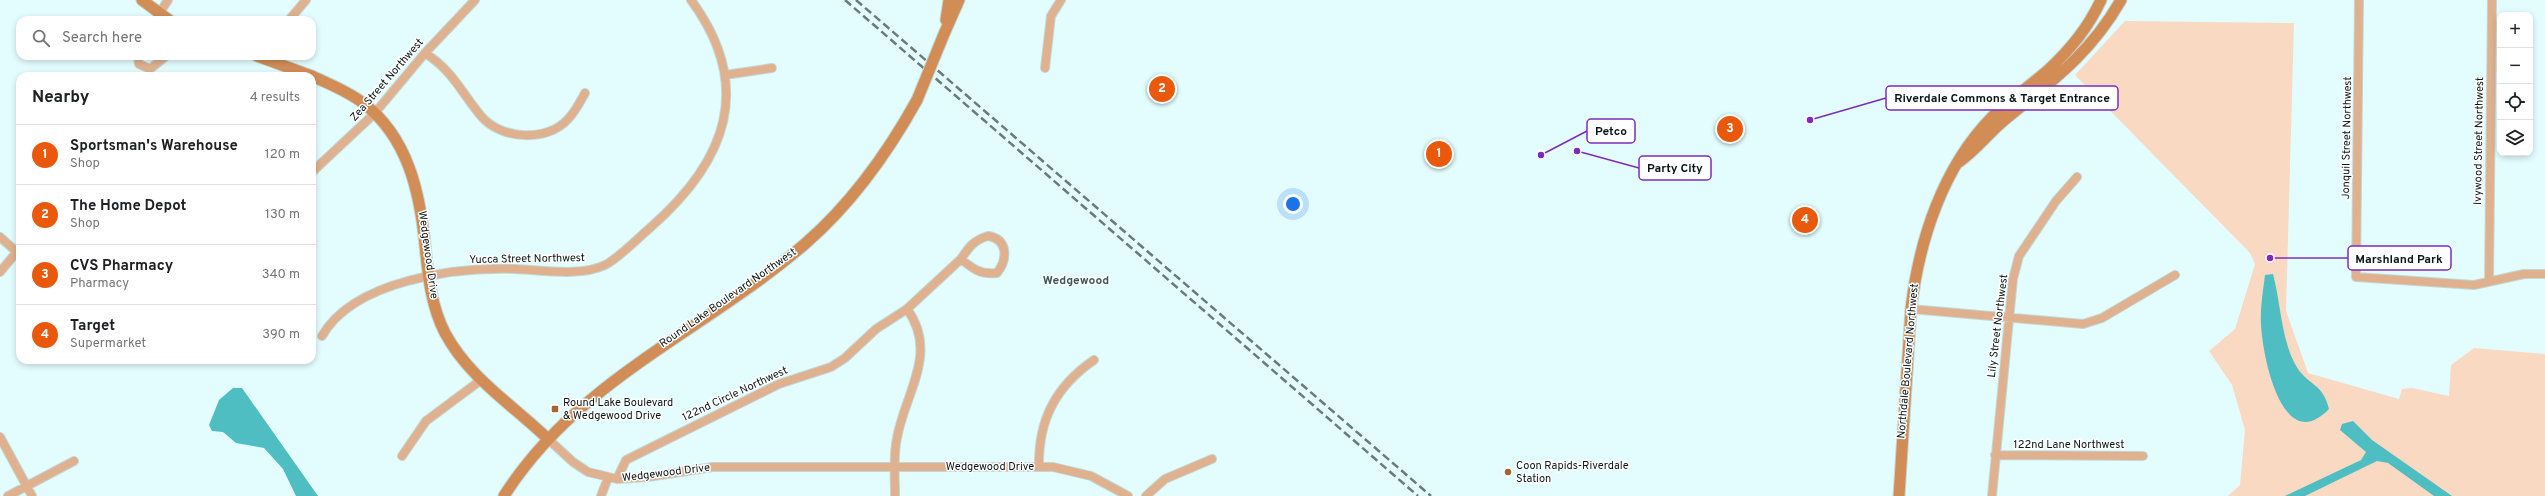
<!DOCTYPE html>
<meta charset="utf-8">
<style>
:root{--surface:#fff;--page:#f2f2f2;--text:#202124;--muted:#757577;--line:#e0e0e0;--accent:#ea580c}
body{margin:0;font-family:Overpass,sans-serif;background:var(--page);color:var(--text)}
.controls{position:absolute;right:12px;top:12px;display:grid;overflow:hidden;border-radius:8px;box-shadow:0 2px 6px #0003}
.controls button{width:36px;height:36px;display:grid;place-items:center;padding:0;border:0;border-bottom:1px solid var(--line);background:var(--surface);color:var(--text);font:20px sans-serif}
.you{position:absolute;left:1293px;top:204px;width:14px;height:14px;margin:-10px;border:3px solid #fff;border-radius:50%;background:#1a73e8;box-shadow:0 0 0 6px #1a73e833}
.badge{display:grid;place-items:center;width:26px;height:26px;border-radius:50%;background:var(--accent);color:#fff;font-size:13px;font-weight:700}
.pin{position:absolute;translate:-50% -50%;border:2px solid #fff;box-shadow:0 1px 4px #0006}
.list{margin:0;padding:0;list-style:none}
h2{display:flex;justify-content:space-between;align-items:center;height:52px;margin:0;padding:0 16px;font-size:17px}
h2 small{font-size:13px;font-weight:400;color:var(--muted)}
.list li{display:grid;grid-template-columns:26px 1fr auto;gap:12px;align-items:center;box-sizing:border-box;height:60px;padding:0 16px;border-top:1px solid var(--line)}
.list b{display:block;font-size:15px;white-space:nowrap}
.list p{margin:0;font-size:13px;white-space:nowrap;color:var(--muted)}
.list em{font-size:13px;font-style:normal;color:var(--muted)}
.icon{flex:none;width:22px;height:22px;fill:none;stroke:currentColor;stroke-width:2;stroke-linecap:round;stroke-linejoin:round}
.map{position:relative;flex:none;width:2545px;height:496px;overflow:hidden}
.search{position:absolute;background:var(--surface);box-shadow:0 2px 6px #0003;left:16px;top:16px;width:300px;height:44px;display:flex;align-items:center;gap:10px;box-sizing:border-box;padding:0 14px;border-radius:12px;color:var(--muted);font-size:15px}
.panel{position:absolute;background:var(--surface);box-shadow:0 2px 6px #0003;left:16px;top:72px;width:300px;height:292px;border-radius:12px}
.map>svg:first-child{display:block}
</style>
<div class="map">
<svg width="2545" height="496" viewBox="0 0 2545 496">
<rect width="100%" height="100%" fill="#e3fdfe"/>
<path fill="#f9d9c2" d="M 2125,21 L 2294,23 L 2286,311 L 2308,373 L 2399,399 L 2402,389 L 2412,388 L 2449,396 L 2451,365 L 2474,348 L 2545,354 L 2545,496 L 2228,496 L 2240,485 L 2245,430 L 2232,385 L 2209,351 L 2235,329 L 2255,264 L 2250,253 L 2075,75 Z"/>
<path fill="#4ebec3" d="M 2273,274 C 2281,303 2281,343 2298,369 C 2310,386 2323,384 2329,409 C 2282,458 2262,354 2261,324 C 2260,308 2263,291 2265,275 Z
M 233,388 L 242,388 L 318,496 L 296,496 L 283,469 L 264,448 L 236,443 L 223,432 L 212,431 L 209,425 L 219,400 Z
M 2353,421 L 2372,440 L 2452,496 L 2434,496 L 2388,463 L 2377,461 L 2305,496 L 2285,496 L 2361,460 L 2366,452 L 2340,430 L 2342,424 Z"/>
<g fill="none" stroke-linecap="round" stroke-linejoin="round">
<g stroke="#c0d8d9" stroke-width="10">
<path id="street" d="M 2359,0 L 2356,277 L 2474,285 L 2524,274 L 2545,274
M 155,20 L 168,0
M 289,20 L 306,0
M 425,53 C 453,71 461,92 481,116 C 501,140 548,142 568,119 C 575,112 580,102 585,93
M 138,56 L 139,64 L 150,69 L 166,56
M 1045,68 L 1051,16 L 1061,0
M 725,75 L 772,68
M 312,172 L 374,114 L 425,53 L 475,0
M 988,236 C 1008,239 1008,259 997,273 C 981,275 973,269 961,259 C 969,247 974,240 988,236 Z
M 0,237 L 19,254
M 0,272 L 20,248
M 2489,282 L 2492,0
M 1911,309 L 2083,324 L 2102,318 L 2175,275
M 322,336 C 354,280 456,267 515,269 C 542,270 580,277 605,265 C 619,258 638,238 651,227 C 726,161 755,87 691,0
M 0,437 L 32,496
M 548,439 L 573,462 L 588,472 L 617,479 L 648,477 L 713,467 L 1053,467 L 1091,476 L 1128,496
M 1995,455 L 2143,456
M 402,456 L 426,421 L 481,380
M 1039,467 C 1038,420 1056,386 1094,360
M 617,479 L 626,460 L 779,384 L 831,367 L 845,358 L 876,329 L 907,309 L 961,259
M 8,496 L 74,461
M 601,496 L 608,478
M 895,496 C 895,477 893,456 897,438 C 905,393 939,353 907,309
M 1146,496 L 1165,479 L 1212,459
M 1992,496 L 2009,319 L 2013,279 L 2019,256 L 2056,201 L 2077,177"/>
</g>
<g stroke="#c0d8d9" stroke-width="13">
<path id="secondary" d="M 142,0 L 169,20
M 946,20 L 949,0
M 944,34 L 959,0
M 257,56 L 312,76
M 312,76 C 329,84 348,91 363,103 C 408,137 420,193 425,245 C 428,275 431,306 445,333 C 469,378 513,405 548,439
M 1959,162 C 1976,150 1987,135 2002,122 C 2049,83 2089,56 2121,0
M 504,496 C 578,379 705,331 806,243 C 852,203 887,154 917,100
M 1899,496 L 1911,309 C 1919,240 1943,167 1992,117 C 2009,100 2030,86 2048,70 C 2069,51 2089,26 2101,0"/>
</g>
<use href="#street" stroke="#e0b18e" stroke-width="8"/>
<use href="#secondary" stroke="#d28d57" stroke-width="11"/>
<path stroke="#697b7b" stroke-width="2.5" stroke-dasharray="8 4" stroke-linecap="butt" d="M 845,0 L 1418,496
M 856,0 L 1431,496"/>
<g stroke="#c0d8d9" stroke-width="13" stroke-linecap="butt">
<path id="secondary-bridge" d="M 917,100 L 944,34"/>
</g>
<use href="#secondary-bridge" stroke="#d28d57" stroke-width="11"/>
</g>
<g fill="#a76631" stroke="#fff" stroke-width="1.5">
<rect x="551" y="405" width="8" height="8" rx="2"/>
<circle cx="1508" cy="472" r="4"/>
</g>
<g text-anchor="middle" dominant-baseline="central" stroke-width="3" stroke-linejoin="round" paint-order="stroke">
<g font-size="11" fill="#0a1515" stroke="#fff">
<text transform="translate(387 80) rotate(-49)">Zea Street Northwest</text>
<text transform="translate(2347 138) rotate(-89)">Jonquil Street Northwest</text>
<text transform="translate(2479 141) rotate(-89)">Ivywood Street Northwest</text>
<text transform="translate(428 255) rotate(82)">Wedgewood Drive</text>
<text transform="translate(527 259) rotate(-1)">Yucca Street Northwest</text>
<text transform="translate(728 298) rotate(-35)">Round Lake Boulevard Northwest</text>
<text transform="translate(1998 326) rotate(-83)">Lily Street Northwest</text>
<text transform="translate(1908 361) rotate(-85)">Northdale Boulevard Northwest</text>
<text transform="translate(735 394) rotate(-25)">122nd Circle Northwest</text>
<text x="2069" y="445">122nd Lane Northwest</text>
<text x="990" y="467">Wedgewood Drive</text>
<text transform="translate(666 473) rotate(-7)">Wedgewood Drive</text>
</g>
<g font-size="11" fill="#0a1515" stroke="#fff" text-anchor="start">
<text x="563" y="403">Round Lake Boulevard<tspan x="563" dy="13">&amp; Wedgewood Drive</tspan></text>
<text x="1516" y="466">Coon Rapids-Riverdale<tspan x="1516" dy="13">Station</tspan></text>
</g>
<g font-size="12" font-weight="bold" fill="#3c5859" stroke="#fff">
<text x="1076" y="281">Wedgewood</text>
</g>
</g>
<path fill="none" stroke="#7b2cbf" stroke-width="1.5" d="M1810 120L1886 98M1541 155L1587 131M1577 151L1639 168M2270 258L2348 258"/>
<g fill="#7b2cbf" stroke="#fff" stroke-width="1.5">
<circle cx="1810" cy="120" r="4"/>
<circle cx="1541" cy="155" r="4"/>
<circle cx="1577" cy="151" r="4"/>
<circle cx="2270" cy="258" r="4"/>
</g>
<g fill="#fff" stroke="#7b2cbf" stroke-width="1.5">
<rect x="1886" y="86" width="232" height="24" rx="4"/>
<rect x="1587" y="119" width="48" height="24" rx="4"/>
<rect x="1639" y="156" width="72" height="24" rx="4"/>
<rect x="2348" y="246" width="103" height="24" rx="4"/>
</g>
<g font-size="12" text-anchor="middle" font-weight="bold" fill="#0a1515">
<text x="2002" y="102">Riverdale Commons &amp; Target Entrance</text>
<text x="1611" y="135">Petco</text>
<text x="1675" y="172">Party City</text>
<text x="2399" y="263">Marshland Park</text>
</g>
</svg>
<div class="controls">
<button>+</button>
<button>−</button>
<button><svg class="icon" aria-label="locate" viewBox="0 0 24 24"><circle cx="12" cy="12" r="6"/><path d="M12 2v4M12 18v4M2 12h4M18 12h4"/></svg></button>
<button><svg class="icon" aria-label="layers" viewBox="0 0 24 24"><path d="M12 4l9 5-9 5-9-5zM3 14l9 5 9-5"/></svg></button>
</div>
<div class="you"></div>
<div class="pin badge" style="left:1439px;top:154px">1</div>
<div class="pin badge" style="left:1162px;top:89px">2</div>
<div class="pin badge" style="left:1730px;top:129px">3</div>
<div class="pin badge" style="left:1805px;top:220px">4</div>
<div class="search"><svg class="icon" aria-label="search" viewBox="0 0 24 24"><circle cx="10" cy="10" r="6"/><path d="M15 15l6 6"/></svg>Search here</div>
<section class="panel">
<h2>Nearby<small>4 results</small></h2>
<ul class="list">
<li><span class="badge">1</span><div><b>Sportsman's Warehouse</b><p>Shop</p></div><em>120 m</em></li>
<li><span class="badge">2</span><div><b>The Home Depot</b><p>Shop</p></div><em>130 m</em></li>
<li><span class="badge">3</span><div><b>CVS Pharmacy</b><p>Pharmacy</p></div><em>340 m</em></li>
<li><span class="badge">4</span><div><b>Target</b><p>Supermarket</p></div><em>390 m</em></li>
</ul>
</section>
</div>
